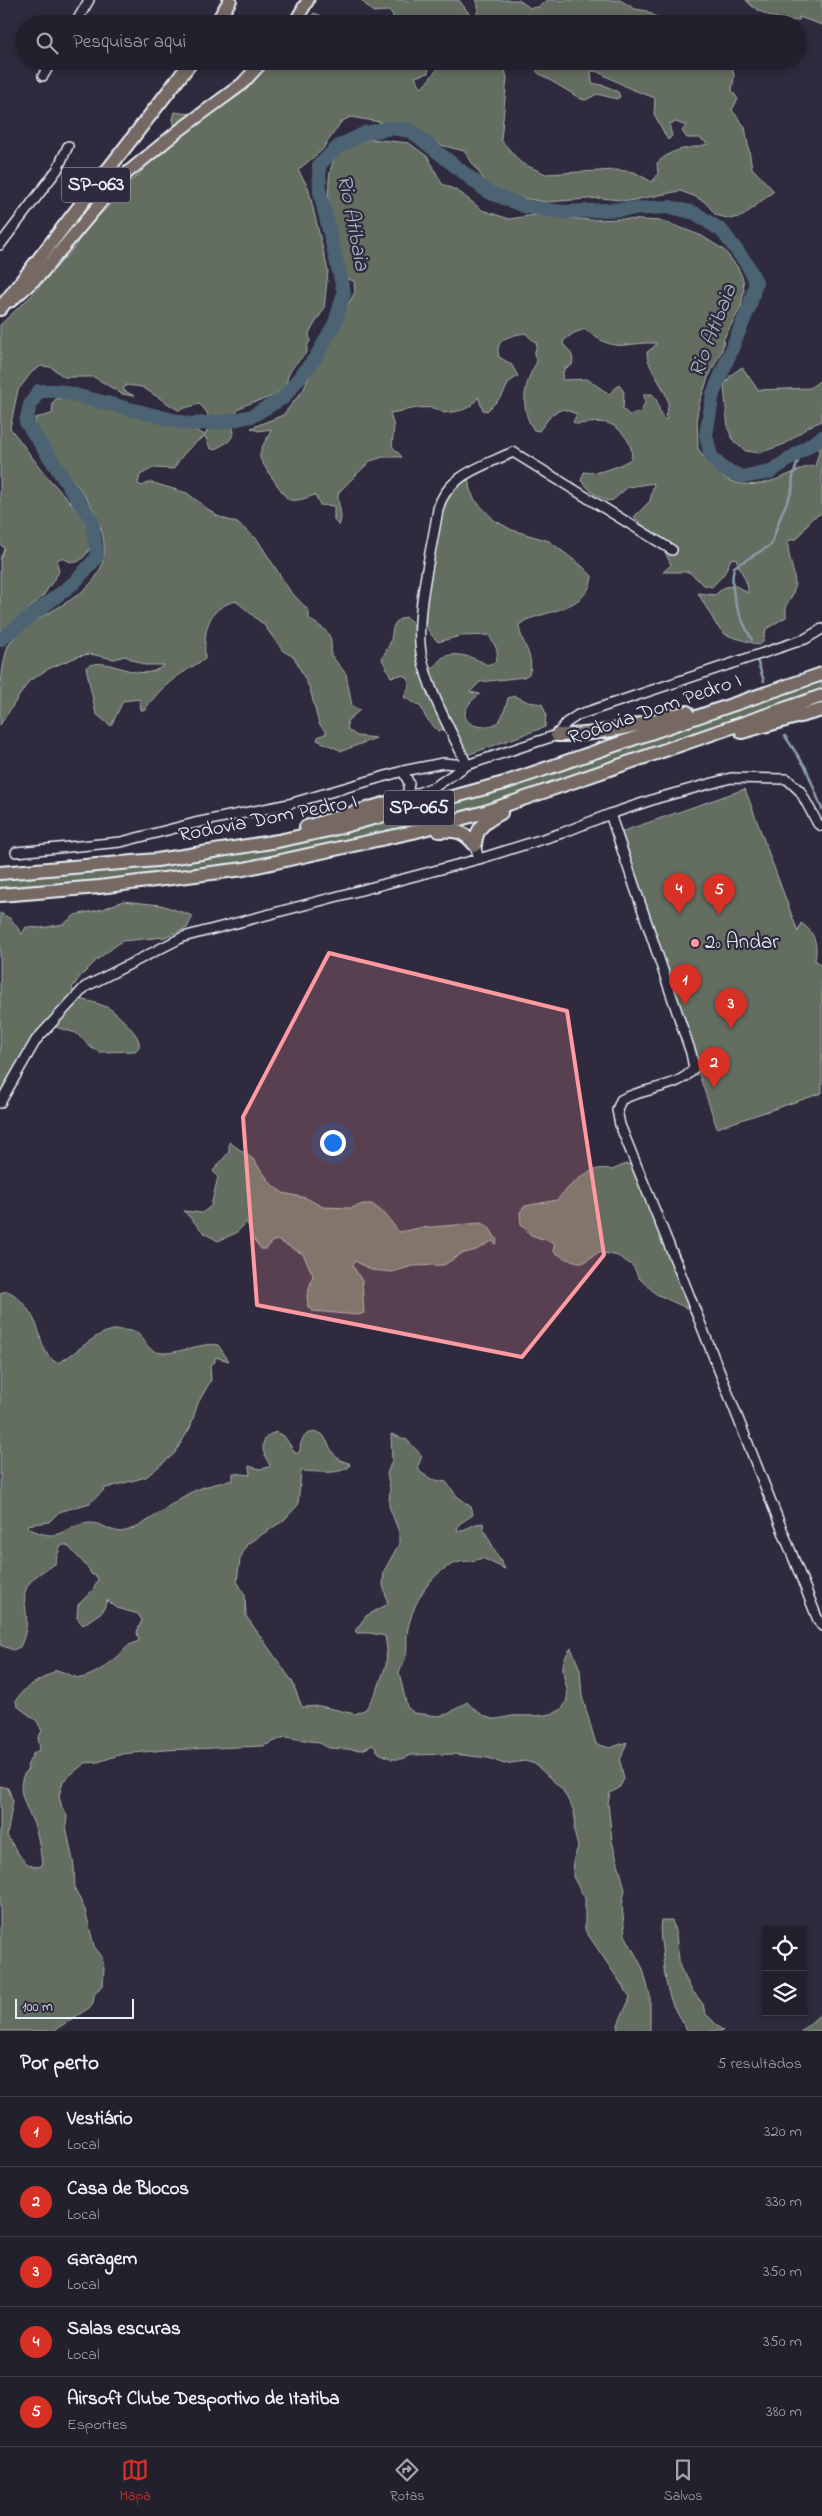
<!DOCTYPE html>
<html lang="pt">
<meta charset="utf-8">
<style>
:root{--surface:#23202e;--page:#2f2d3a;--text:#f1f3f6;--muted:#a3a3aa;--line:#403e4a;--accent:#d93025}
body{margin:0;font-family:"Indie Flower",sans-serif;background:var(--page);color:var(--text)}
.controls{position:absolute;right:15px;bottom:15px;display:grid;overflow:hidden;border-radius:0px;box-shadow:0 2px 8px #0003}
.controls button{width:45px;height:45px;display:grid;place-items:center;padding:0;border:0;border-bottom:1px solid var(--line);background:var(--surface);color:var(--text);font:25px sans-serif}
.scale{position:absolute;left:15px;bottom:12px;width:119px;box-sizing:border-box;padding-left:5px;border:2px solid #e8f1f8;border-top:0;font-size:14px;line-height:18px;white-space:nowrap;color:#e8f1f8;-webkit-text-stroke:4px #2f2a3d;paint-order:stroke}
.you{position:absolute;left:332px;top:1142px;width:18px;height:18px;margin:-12px;border:4px solid #fff;border-radius:50%;background:#1a73e8;box-shadow:0 0 0 8px #1a73e833}
.badge{display:grid;place-items:center;width:32px;height:32px;border-radius:50%;background:var(--accent);color:#fff;font-size:16px;font-weight:700}
.pin{position:absolute;translate:-50% -41px;filter:drop-shadow(0 1px 2px #0008)}
.pin::after{content:'';position:absolute;top:26px;width:18px;height:15px;background:inherit;clip-path:polygon(0 0,100% 0,50% 100%)}
.list{margin:0;padding:0;list-style:none}
h2{display:flex;justify-content:space-between;align-items:center;height:65px;margin:0;padding:0 20px;font-size:21px}
h2 small{font-size:16px;font-weight:400;color:var(--muted)}
.list li{display:grid;grid-template-columns:32px 1fr auto;gap:15px;align-items:center;box-sizing:border-box;height:70px;padding:0 20px;border-top:1px solid var(--line)}
.list b{display:block;font-size:19px;white-space:nowrap}
.list p{margin:0;font-size:16px;white-space:nowrap;color:var(--muted)}
.list em{font-size:16px;font-style:normal;color:var(--muted)}
.icon{flex:none;width:28px;height:28px;fill:none;stroke:currentColor;stroke-width:2;stroke-linecap:round;stroke-linejoin:round}
.map{position:relative;flex:none;width:822px;height:2031px;overflow:hidden}
.search{position:absolute;background:var(--surface);box-shadow:0 2px 8px #0003;left:15px;right:15px;top:15px;height:55px;display:flex;align-items:center;gap:12px;box-sizing:border-box;padding:0 18px;border-radius:28px;color:var(--muted);font-size:19px}
.sheet{height:415px;background:var(--surface)}
nav{display:flex;justify-content:space-around;align-items:center;box-sizing:border-box;height:70px;border-top:1px solid var(--line);background:var(--surface);font-size:14px;color:var(--muted)}
nav a{display:grid;justify-items:center;gap:2px}
nav .on{color:var(--accent)}
.map>svg:first-child{display:block}
</style>
<div class="map">
<svg width="822" height="2031" viewBox="0 0 822 2031">
<rect width="100%" height="100%" fill="#2f2a3d"/>
<filter id="ink" filterUnits="userSpaceOnUse"><feTurbulence type="fractalNoise" baseFrequency=".02" numOctaves="2"/><feDisplacementMap in="SourceGraphic" scale="10" xChannelSelector="R" yChannelSelector="G"/><feConvolveMatrix kernelMatrix="1 2 1 2 8 2 1 2 1" color-interpolation-filters="sRGB"/></filter>
<g filter="url(#ink)">
<path fill="#646d61" stroke="#a6afac" fill-rule="evenodd" d="M 361,0 L 459,0 L 473,19 C 478,14 480,6 476,0 L 519,0 L 530,8 L 538,7 L 548,0 L 620,0 L 635,9 L 647,11 L 667,24 L 395,24 L 392,13 L 388,11 L 373,12 Z
M 746,0 L 822,0 L 822,25 L 799,17 L 799,20 C 785,24 755,12 746,0 Z
M 314,13 L 320,15 L 327,24 L 304,24 Z
M 275,61 L 430,61 L 428,73 L 415,77 L 422,88 L 444,61 L 492,61 L 505,70 L 507,78 L 501,140 L 521,163 L 546,174 L 616,170 L 634,172 L 652,182 L 658,174 L 657,163 C 675,146 687,150 708,144 L 700,138 L 687,138 L 682,131 L 686,126 L 676,122 L 669,124 L 672,136 L 668,140 L 654,114 L 655,98 L 631,89 L 596,71 L 591,71 L 592,83 L 606,86 L 618,92 L 620,97 L 617,99 L 597,94 L 586,100 L 581,99 L 538,73 L 531,61 L 731,61 L 734,76 L 732,91 L 738,99 L 732,110 L 745,127 L 752,168 L 774,191 L 743,216 L 731,219 L 716,215 L 705,202 L 694,196 L 680,191 L 629,201 L 601,198 L 546,202 L 504,195 L 491,190 L 464,151 L 401,135 L 380,122 L 350,117 L 341,122 L 322,150 L 298,170 L 308,187 L 328,271 L 324,309 L 309,333 L 310,341 L 307,346 L 307,352 C 302,358 295,363 291,370 C 287,375 288,382 284,387 C 266,409 225,394 234,434 L 229,441 L 214,450 L 210,448 L 205,436 C 192,444 180,456 174,469 L 153,468 L 140,475 L 138,484 L 142,486 L 150,482 L 187,493 L 217,516 L 237,523 L 257,539 L 290,591 L 309,611 L 309,619 C 327,631 333,632 331,655 L 346,674 L 352,706 L 360,710 L 347,721 L 348,730 L 357,736 L 376,738 L 342,751 L 317,740 L 318,737 L 327,733 L 319,724 L 310,689 L 294,657 L 283,651 L 264,625 L 236,601 C 206,608 204,631 205,659 C 181,673 160,686 145,710 L 141,710 L 139,699 L 123,701 L 111,726 L 96,714 L 86,667 C 108,653 139,687 164,665 L 144,665 L 125,656 L 114,659 L 90,654 L 79,656 L 48,669 L 29,681 L 0,725 C 0,700 0,669 8,646 C 27,612 100,602 104,555 C 107,516 75,483 53,455 C 45,444 35,433 35,418 L 52,414 L 53,402 L 56,399 L 68,398 L 144,415 L 195,430 L 205,435 C 212,423 210,413 199,404 L 178,410 L 142,387 L 126,385 L 123,390 L 134,396 L 122,394 L 94,377 L 64,377 L 51,367 L 41,366 L 32,372 L 18,390 L 10,428 C 24,445 36,464 50,480 C 64,496 100,528 88,551 C 86,555 82,560 77,562 C 71,564 65,558 59,558 L 57,563 L 59,572 L 43,596 L 0,635 L 0,559 L 4,548 L 0,544 L 0,325 L 32,295 L 72,250 L 93,221 L 108,207 L 123,185 L 138,176 L 175,127 L 173,119 L 175,112 C 198,117 222,109 241,94 C 252,84 261,69 275,61 Z
M 370,139 L 409,143 L 428,157 L 442,184 L 458,191 L 482,210 L 509,219 L 536,215 L 590,220 L 621,219 L 663,221 L 702,236 L 724,250 L 738,268 L 743,279 L 744,291 L 741,307 L 724,338 L 722,350 L 708,378 L 700,401 L 697,415 L 698,448 C 722,488 748,493 790,474 C 800,470 805,466 815,466 L 819,452 L 817,447 L 822,443 L 822,513 L 812,518 L 798,538 L 788,541 C 787,567 805,582 786,605 L 786,617 L 766,629 L 763,642 L 759,645 L 726,635 L 717,626 L 698,593 L 715,595 L 725,587 L 736,586 L 748,593 C 749,581 739,571 736,558 L 731,559 L 724,574 L 712,587 L 704,585 L 689,572 L 663,572 L 671,565 L 666,554 L 669,550 L 634,517 L 650,501 L 654,483 L 628,487 L 613,500 L 607,501 L 593,493 L 581,481 L 584,472 C 598,475 618,467 631,459 C 635,445 621,427 607,423 C 598,421 585,424 576,424 L 573,422 L 577,414 L 563,409 L 552,414 L 539,431 L 534,430 C 519,409 524,382 537,362 L 534,355 L 537,344 L 525,333 C 510,336 494,338 499,357 L 511,364 L 518,376 L 509,382 L 502,396 L 487,411 L 483,410 L 478,397 C 470,411 459,411 444,413 C 430,402 406,411 390,413 L 394,427 L 392,446 L 402,457 L 383,457 L 370,461 L 339,492 C 335,502 345,514 339,526 L 334,520 L 334,506 L 320,505 L 315,495 C 308,497 295,503 288,499 C 285,497 261,462 260,458 C 259,446 269,439 271,429 L 258,431 L 251,428 L 283,415 L 304,389 L 312,368 L 355,292 L 354,281 L 345,278 C 334,255 321,183 334,160 C 342,147 356,143 370,139 ZM 585,329 C 617,355 620,342 656,343 L 654,347 L 647,352 C 647,374 678,397 665,415 L 667,419 L 665,420 C 657,412 660,401 652,394 L 644,394 L 645,403 L 641,412 L 629,415 L 623,409 L 624,392 L 619,385 L 609,394 L 587,379 L 563,380 L 562,378 L 564,369 L 572,365 C 575,356 569,350 563,344 L 564,340 L 574,333 Z
M 742,367 L 758,390 L 810,388 L 822,379 L 822,421 L 808,427 L 785,444 L 759,453 L 746,451 L 734,442 L 728,429 L 724,386 L 731,375 Z
M 468,477 L 470,490 L 475,500 L 494,520 L 512,530 L 549,541 L 582,566 L 592,576 C 590,607 550,611 526,620 L 519,625 C 520,642 536,657 529,674 L 524,677 L 480,682 L 470,692 L 480,694 C 442,722 487,736 500,720 C 504,714 506,705 508,698 L 515,696 L 528,702 L 542,704 L 546,714 L 545,727 L 467,755 L 458,750 L 447,728 L 438,731 L 426,718 L 421,707 L 404,697 L 409,686 L 408,678 L 402,675 L 391,677 L 382,659 C 384,654 388,648 390,643 C 394,630 390,621 406,617 L 413,623 L 427,670 C 435,669 436,663 442,658 C 454,650 477,658 487,665 L 495,662 C 501,651 494,645 489,635 L 460,636 L 438,642 C 432,636 427,631 426,623 C 424,598 439,513 451,492 C 454,486 463,481 468,477 Z
M 822,679 L 822,690 L 478,808 L 401,828 L 269,858 L 221,866 L 117,879 L 0,888 L 0,878 L 316,838 L 476,798 Z
M 745,789 L 798,932 L 801,923 C 815,932 818,945 815,960 L 822,965 L 822,1093 L 717,1128 L 618,833 Z
M 123,901 L 161,905 L 193,916 L 187,928 L 165,937 L 122,941 L 99,958 L 79,978 L 72,988 L 77,999 C 89,1001 105,1004 114,1012 C 122,1019 150,1043 135,1051 L 99,1052 L 90,1047 L 76,1033 L 52,1026 L 46,1030 L 20,1077 L 0,1103 L 0,913 L 11,919 L 22,934 L 26,927 L 41,928 L 64,924 L 75,915 L 103,909 Z
M 229,1142 L 253,1159 L 272,1185 L 283,1193 L 306,1198 L 323,1207 L 351,1208 L 363,1204 L 372,1204 L 385,1214 L 399,1232 L 419,1228 L 481,1223 L 488,1226 L 497,1240 L 496,1244 L 492,1241 L 476,1250 L 461,1254 L 444,1265 L 413,1266 L 392,1272 L 371,1270 L 355,1261 L 353,1266 L 362,1281 L 364,1313 L 358,1315 L 313,1311 L 308,1307 L 307,1296 L 313,1275 L 303,1254 L 277,1240 L 271,1242 L 266,1249 L 261,1249 L 252,1237 L 247,1222 L 236,1233 L 218,1241 L 204,1233 L 184,1211 L 202,1213 L 211,1206 L 218,1177 L 213,1171 L 229,1152 Z
M 626,1164 L 635,1166 L 683,1262 L 695,1312 L 656,1294 L 639,1278 L 633,1266 L 618,1256 L 599,1252 L 583,1263 L 566,1259 L 553,1251 L 555,1243 L 531,1235 L 521,1225 L 520,1212 L 525,1206 L 557,1200 C 569,1186 592,1162 612,1170 Z
M 7,1291 C 20,1295 32,1314 37,1326 C 43,1342 41,1353 57,1363 C 76,1355 93,1333 114,1330 C 121,1329 130,1331 137,1332 C 143,1337 146,1346 152,1350 C 168,1360 199,1341 218,1345 L 229,1361 L 215,1357 L 215,1362 L 210,1365 L 211,1380 L 198,1403 L 190,1428 L 174,1454 L 146,1477 L 106,1488 L 90,1503 L 59,1512 L 49,1522 L 27,1525 L 28,1528 C 63,1545 60,1526 89,1523 C 102,1522 113,1535 126,1531 C 152,1523 172,1500 196,1490 C 207,1485 221,1483 233,1480 L 233,1473 L 250,1475 L 249,1466 L 260,1469 L 269,1467 L 270,1465 C 261,1452 258,1436 277,1432 L 284,1436 L 296,1454 L 300,1451 C 300,1437 307,1429 322,1434 C 332,1446 330,1459 349,1463 L 350,1466 C 338,1476 316,1471 301,1471 L 298,1505 L 283,1521 L 247,1544 L 240,1559 L 237,1581 L 245,1595 L 246,1616 L 292,1681 L 302,1707 L 320,1706 L 355,1714 L 366,1709 L 378,1688 L 386,1665 L 387,1649 L 385,1636 L 370,1633 L 357,1633 L 355,1631 L 366,1616 L 388,1604 L 383,1585 L 384,1571 L 399,1544 L 399,1532 L 389,1506 L 390,1488 L 387,1474 L 392,1460 L 391,1434 L 407,1440 L 422,1456 L 418,1466 L 420,1472 L 431,1479 L 446,1482 L 457,1496 L 471,1507 L 473,1515 L 459,1524 L 457,1530 L 461,1531 L 476,1524 L 483,1523 L 484,1530 L 505,1569 L 482,1558 C 470,1563 464,1560 456,1563 C 429,1572 410,1608 407,1635 C 406,1653 409,1654 399,1672 L 407,1707 L 414,1713 L 438,1716 L 448,1714 L 467,1702 C 474,1709 483,1717 493,1719 C 499,1719 506,1717 512,1716 C 526,1715 556,1719 564,1706 C 576,1686 551,1674 571,1648 L 580,1669 L 582,1696 L 596,1744 L 610,1748 L 627,1742 L 620,1761 L 624,1779 L 619,1788 L 610,1793 L 608,1803 L 612,1841 L 625,1889 L 622,1905 L 625,1935 L 643,1969 L 650,1996 L 650,2031 L 617,2031 C 618,2019 626,2010 630,1997 L 585,1930 L 585,1898 L 573,1877 L 574,1858 L 578,1847 L 574,1831 L 575,1817 L 573,1809 L 562,1789 L 535,1764 L 525,1761 L 504,1764 L 488,1758 L 453,1754 L 412,1755 L 401,1759 L 392,1759 L 379,1753 L 373,1745 L 362,1750 L 329,1748 L 317,1742 L 285,1737 L 263,1746 L 165,1750 L 122,1754 L 98,1762 L 85,1763 L 63,1781 L 59,1796 L 62,1808 L 67,1816 L 66,1826 L 74,1866 L 75,1889 L 85,1910 L 94,1946 L 102,1957 L 104,1969 L 103,1984 L 94,1995 L 93,2003 L 89,2008 L 53,2031 L 0,2031 L 0,1786 L 8,1788 L 13,1801 L 7,1836 C 16,1848 24,1871 42,1866 C 41,1853 39,1840 35,1827 C 28,1808 12,1787 28,1769 L 27,1766 L 33,1754 L 40,1749 L 38,1738 L 42,1731 L 37,1721 L 17,1706 L 16,1701 C 24,1684 42,1681 56,1670 C 64,1671 70,1677 79,1678 C 92,1678 121,1657 127,1646 L 139,1641 L 137,1632 L 142,1620 L 138,1614 L 117,1608 L 107,1600 L 103,1611 L 83,1625 L 77,1618 L 78,1605 L 93,1590 L 98,1579 L 96,1576 L 91,1574 L 89,1569 L 67,1545 L 63,1545 L 60,1547 L 55,1564 C 0,1594 41,1603 20,1647 L 13,1650 L 0,1645 L 0,1293 Z
M 661,1920 L 672,1920 L 676,1935 L 680,1967 L 691,1989 L 703,2004 L 705,2013 L 723,2031 L 688,2031 C 670,2005 666,1990 663,1959 C 662,1945 659,1934 661,1920 Z
M 822,2013 L 822,2031 L 801,2031 Z"/>
<g fill="none" stroke-linecap="round" stroke-linejoin="round">
<path stroke="#8a9ca8" stroke-width="2.5" d="M 752,640 C 740,617 728,594 734,567 L 771,545 L 781,515 L 792,491 L 793,476 L 802,449
M 757,660 L 764,681
M 785,736 L 806,768 L 822,809"/>
<path stroke="#4b6473" stroke-width="14" d="M 0,640 L 75,582 L 97,557 L 92,521 L 26,422 L 30,405 L 39,391 L 59,391 L 189,424 L 224,422 L 252,416 L 283,398 L 316,357 L 335,323 L 344,293 L 320,192 L 319,165 L 339,146 L 365,133 L 392,128 L 411,131 L 488,192 L 527,207 L 563,212 L 670,207 L 695,213 L 722,231 L 747,264 L 756,282 L 750,305 L 713,394 L 706,435 L 711,456 L 723,469 L 743,477 L 770,472 L 822,437"/>
<g stroke="#e8f1f8" stroke-width="12">
<path id="minor" d="M 75,24 L 89,0
M 43,76 L 52,61
M 0,245 L 57,170 L 68,146
M 467,765 C 451,730 430,695 422,658 C 413,619 432,550 438,509 C 447,475 484,466 513,452 L 672,550
M 403,771 L 409,783 L 407,797
M 407,797 L 436,786 L 467,765 L 557,735 L 566,723 L 578,715 L 805,639 L 822,629
M 610,814 L 691,1053 L 694,1068 C 681,1088 642,1088 621,1100 L 617,1110 L 620,1125 L 680,1272 L 818,1620 L 822,1626
M 16,852 L 121,842 L 195,823 L 289,804 L 403,771 L 443,763 L 467,765
M 479,859 L 562,833 L 610,814 L 658,798 L 731,778 L 787,779 L 800,791 L 818,824 L 822,826
M 0,1103 L 36,1040 L 85,987 L 183,937 L 479,859 L 475,845"/>
</g>
<g stroke="#e8f1f8" stroke-width="15">
<path id="major" d="M 294,24 L 308,0
M 11,301 L 40,275 L 122,177 L 177,132 L 242,84 L 263,61"/>
</g>
<g stroke="#e8f1f8" stroke-width="16">
<path id="highway" d="M 216,24 L 230,0
M 0,309 L 192,61
M 742,732 L 822,710
M 557,735 C 602,736 644,723 687,712
M 306,827 L 407,797
M 439,831 C 456,830 464,831 475,845
M 475,845 C 476,827 486,821 501,813
M 0,873 L 157,860 L 278,841 L 329,830 L 504,783 L 822,674
M 0,895 L 99,887 L 244,869 L 413,832 L 485,812 L 822,696"/>
</g>
<use href="#minor" stroke="#2f2a3d" stroke-width="9"/>
<use href="#major" stroke="#766964" stroke-width="11"/>
<use href="#highway" stroke="#766964" stroke-width="12"/>
</g>
</g>
<path fill="#ff9aa2" fill-opacity="0.2" stroke="#ff9aa2" stroke-width="4" stroke-linejoin="round" d="M 329,953 L 567,1011 L 604,1255 L 522,1357 L 257,1305 L 243,1117 Z"/>
<circle fill="#ff9aa2" stroke="#2f2a3d" stroke-width="2" cx="695" cy="943" r="5"/>
<g text-anchor="middle" dominant-baseline="central" stroke-width="4.5" stroke-linejoin="round" paint-order="stroke">
<g fill="#2f2a3d" stroke="#b0b5c0" stroke-width="1">
<rect x="62" y="167.5" width="68" height="35" rx="4"/>
<rect x="384" y="790.5" width="70" height="35" rx="4"/>
</g>
<g font-size="20" font-weight="bold" fill="#e8f1f8">
<text x="96" y="185">SP-063</text>
<text x="419" y="808">SP-065</text>
</g>
<g font-size="21" fill="#e8f1f8" stroke="#2f2a3d">
<text transform="translate(655 710) rotate(-19)">Rodovia Dom Pedro I</text>
<text transform="translate(268 819) rotate(-11)">Rodovia Dom Pedro I</text>
</g>
<g font-size="21" fill="#e8f1f8" stroke="#2f2a3d" text-anchor="start">
<text x="705" y="943">2º Andar</text>
</g>
<g font-size="22" font-style="italic" fill="#a9b9c3" stroke="#2f2a3d">
<text transform="translate(352 223) rotate(79)">Rio Atibaia</text>
<text transform="translate(714 331) rotate(-69)">Rio Atibaia</text>
</g>
</g>
</svg>
<div class="controls">
<button><svg class="icon" aria-label="locate" viewBox="0 0 24 24"><circle cx="12" cy="12" r="6"/><path d="M12 2v4M12 18v4M2 12h4M18 12h4"/></svg></button>
<button><svg class="icon" aria-label="layers" viewBox="0 0 24 24"><path d="M12 4l9 5-9 5-9-5zM3 14l9 5 9-5"/></svg></button>
</div>
<div class="scale">100 m</div>
<div class="you"></div>
<div class="pin badge" style="left:685px;top:1005px">1</div>
<div class="pin badge" style="left:714px;top:1088px">2</div>
<div class="pin badge" style="left:731px;top:1029px">3</div>
<div class="pin badge" style="left:679px;top:914px">4</div>
<div class="pin badge" style="left:719px;top:915px">5</div>
<div class="search"><svg class="icon" aria-label="search" viewBox="0 0 24 24"><circle cx="10" cy="10" r="6"/><path d="M15 15l6 6"/></svg>Pesquisar aqui</div>
</div>
<section class="sheet">
<h2>Por perto<small>5 resultados</small></h2>
<ul class="list">
<li><span class="badge">1</span><div><b>Vestiário</b><p>Local</p></div><em>320 m</em></li>
<li><span class="badge">2</span><div><b>Casa de Blocos</b><p>Local</p></div><em>330 m</em></li>
<li><span class="badge">3</span><div><b>Garagem</b><p>Local</p></div><em>350 m</em></li>
<li><span class="badge">4</span><div><b>Salas escuras</b><p>Local</p></div><em>350 m</em></li>
<li><span class="badge">5</span><div><b>Airsoft Clube Desportivo de Itatiba</b><p>Esportes</p></div><em>380 m</em></li>
</ul>
</section>
<nav>
<a class="on"><svg class="icon" aria-label="map" viewBox="0 0 24 24"><path d="M3 6l6-2 6 2 6-2v14l-6 2-6-2-6 2zM9 4v14M15 6v14"/></svg>Mapa</a>
<a><svg class="icon" aria-label="directions" viewBox="0 0 24 24"><path d="M12 3l9 9-9 9-9-9zM9 14v-3h6M13 9l2 2-2 2"/></svg>Rotas</a>
<a><svg class="icon" aria-label="saved" viewBox="0 0 24 24"><path d="M7 4h10v16l-5-4-5 4z"/></svg>Salvos</a>
</nav>
